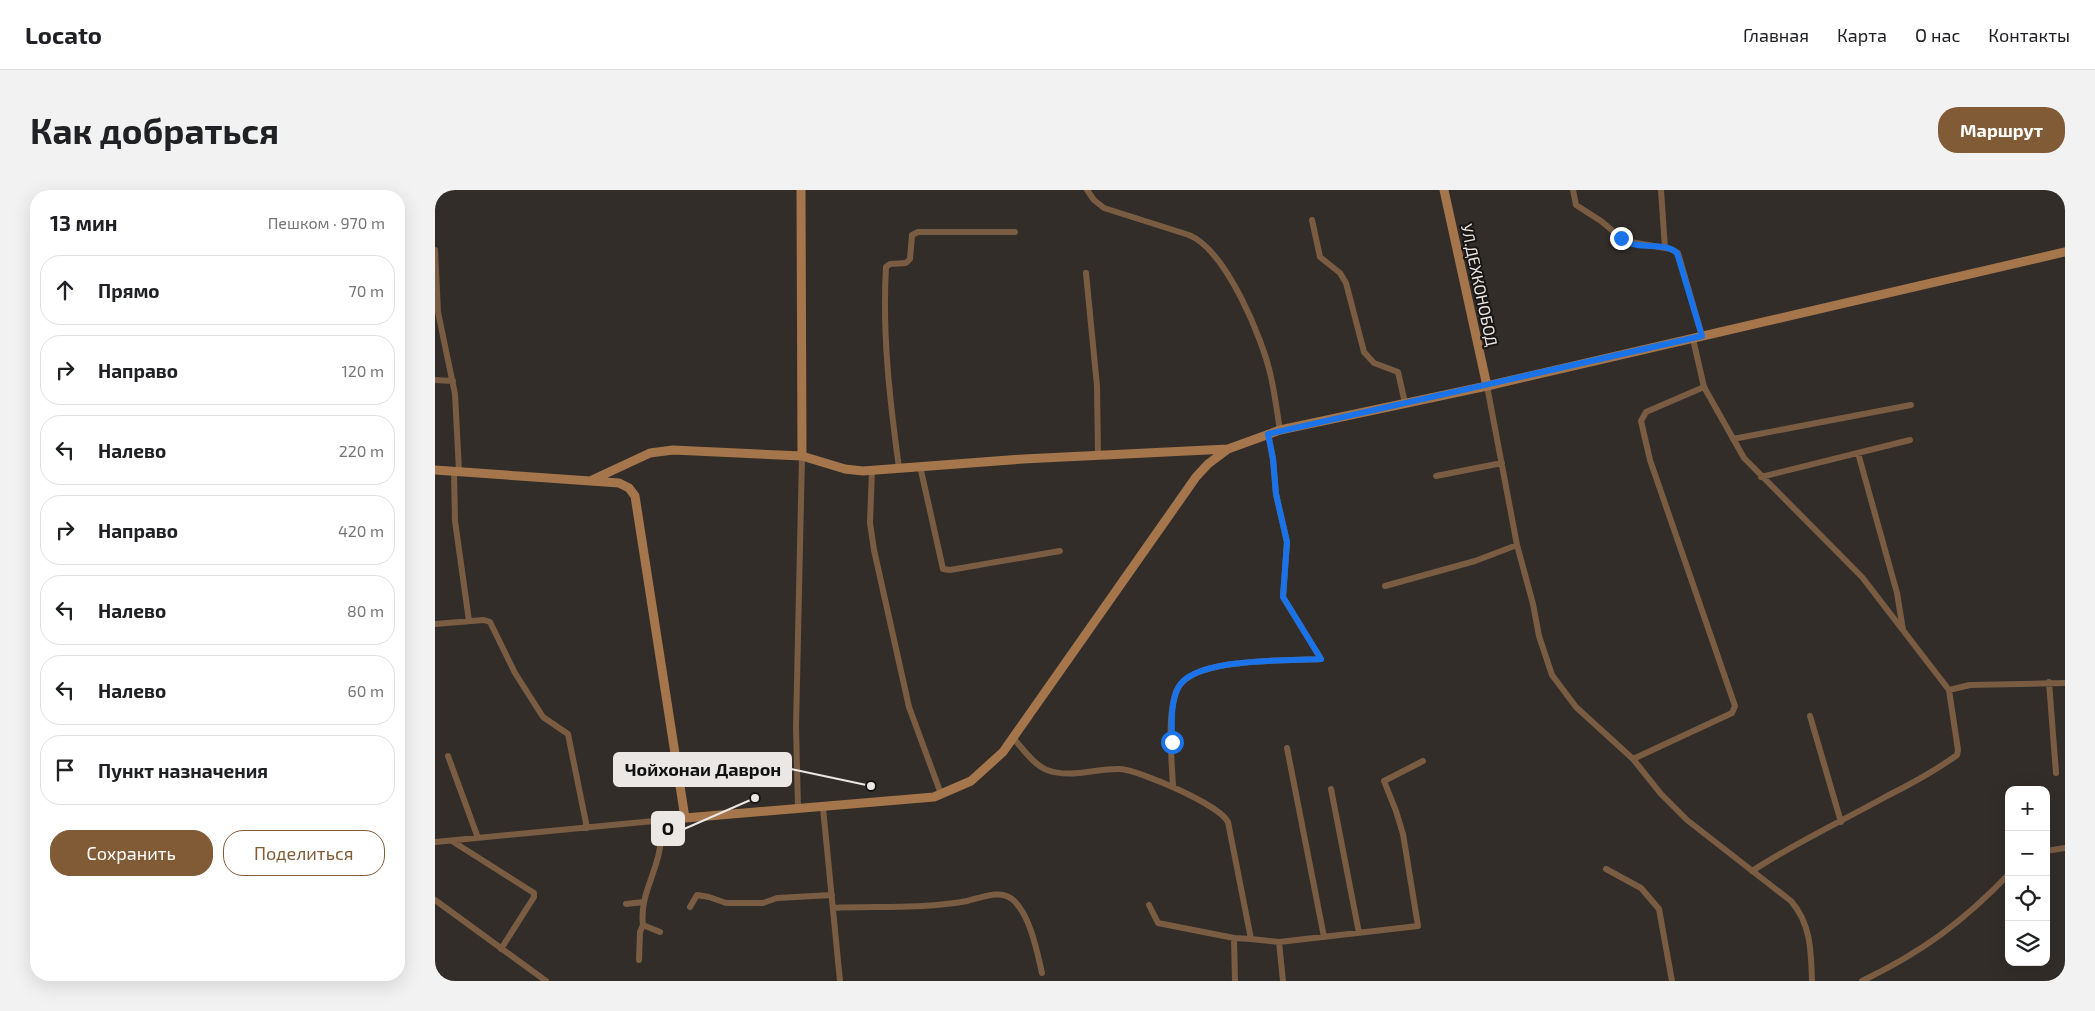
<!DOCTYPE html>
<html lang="ru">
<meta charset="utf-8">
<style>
:root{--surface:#fff;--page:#f2f2f2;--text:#202124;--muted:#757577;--line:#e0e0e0;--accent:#815a36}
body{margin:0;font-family:"Exo 2",sans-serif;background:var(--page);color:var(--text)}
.controls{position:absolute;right:15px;bottom:15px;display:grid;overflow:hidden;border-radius:10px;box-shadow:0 5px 20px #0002}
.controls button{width:45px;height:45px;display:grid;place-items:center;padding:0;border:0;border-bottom:1px solid var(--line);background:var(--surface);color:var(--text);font:25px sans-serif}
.stop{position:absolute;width:15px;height:15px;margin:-11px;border:4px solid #1a73e8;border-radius:50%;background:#fff}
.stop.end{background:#1a73e8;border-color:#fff;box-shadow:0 1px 5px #0008}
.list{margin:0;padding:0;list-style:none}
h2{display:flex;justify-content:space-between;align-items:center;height:65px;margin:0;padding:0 20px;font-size:21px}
h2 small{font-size:16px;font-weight:400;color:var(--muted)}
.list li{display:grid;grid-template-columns:32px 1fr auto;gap:15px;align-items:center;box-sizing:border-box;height:70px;margin:0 10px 10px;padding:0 10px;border:1px solid var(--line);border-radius:20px}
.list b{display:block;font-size:19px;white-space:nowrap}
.list em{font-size:16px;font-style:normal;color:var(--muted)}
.actions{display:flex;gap:10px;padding:15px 20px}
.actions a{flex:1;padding:11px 0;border:1px solid var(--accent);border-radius:20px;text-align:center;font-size:18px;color:var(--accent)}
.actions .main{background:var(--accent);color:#fff}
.icon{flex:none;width:28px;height:28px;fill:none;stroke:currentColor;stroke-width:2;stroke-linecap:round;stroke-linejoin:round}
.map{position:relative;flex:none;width:1630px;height:791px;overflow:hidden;border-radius:20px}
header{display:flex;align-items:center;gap:30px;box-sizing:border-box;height:70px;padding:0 25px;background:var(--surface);border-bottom:1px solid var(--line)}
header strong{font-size:24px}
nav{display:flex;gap:28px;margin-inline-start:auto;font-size:18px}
.intro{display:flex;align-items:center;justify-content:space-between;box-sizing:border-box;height:120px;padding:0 30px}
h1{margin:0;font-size:35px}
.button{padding:12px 22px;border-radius:20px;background:var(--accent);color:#fff;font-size:18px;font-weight:700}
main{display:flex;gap:30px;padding:0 30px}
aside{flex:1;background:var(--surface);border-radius:20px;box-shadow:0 5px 20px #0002}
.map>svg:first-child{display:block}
</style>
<header>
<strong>Locato</strong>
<nav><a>Главная</a><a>Карта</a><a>О нас</a><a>Контакты</a></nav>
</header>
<div class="intro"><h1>Как добраться</h1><a class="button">Маршрут</a></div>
<main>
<aside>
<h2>13 мин<small>Пешком · 970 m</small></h2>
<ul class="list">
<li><svg class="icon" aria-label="ahead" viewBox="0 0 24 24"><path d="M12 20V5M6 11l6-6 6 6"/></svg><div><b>Прямо</b></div><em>70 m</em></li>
<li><svg class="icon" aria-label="right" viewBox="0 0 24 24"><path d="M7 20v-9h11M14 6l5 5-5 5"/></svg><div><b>Направо</b></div><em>120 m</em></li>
<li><svg class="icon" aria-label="left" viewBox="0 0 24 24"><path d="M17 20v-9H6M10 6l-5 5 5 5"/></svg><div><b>Налево</b></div><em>220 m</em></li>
<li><svg class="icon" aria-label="right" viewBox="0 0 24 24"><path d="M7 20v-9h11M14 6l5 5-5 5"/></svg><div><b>Направо</b></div><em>420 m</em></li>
<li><svg class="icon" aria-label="left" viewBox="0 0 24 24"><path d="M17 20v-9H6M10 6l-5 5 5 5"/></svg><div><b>Налево</b></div><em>80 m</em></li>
<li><svg class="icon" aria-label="left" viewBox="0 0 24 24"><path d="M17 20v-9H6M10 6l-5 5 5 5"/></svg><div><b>Налево</b></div><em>60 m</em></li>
<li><svg class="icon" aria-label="arrive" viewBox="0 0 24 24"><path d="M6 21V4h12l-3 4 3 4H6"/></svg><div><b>Пункт назначения</b></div></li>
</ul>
<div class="actions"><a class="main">Сохранить</a><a>Поделиться</a></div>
</aside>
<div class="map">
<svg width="1630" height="791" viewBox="0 0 1630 791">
<rect width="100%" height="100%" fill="#322d29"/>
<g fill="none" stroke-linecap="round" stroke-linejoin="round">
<path stroke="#7a5c42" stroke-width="6" d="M 652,0 L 659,10 L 669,18 L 754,45 C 791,60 828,149 836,187 C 840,205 842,222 845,240
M 1138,0 L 1141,15 L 1166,31 L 1190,51 L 1236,59 L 1243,63 L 1267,146
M 1226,0 L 1230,58
M 877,30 L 885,67 L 905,83 L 911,93 L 929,162 L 939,173 L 963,182 L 970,213
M 0,60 L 3,122 L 20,204 L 24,281
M 651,83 L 662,196 L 663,265
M 0,190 L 18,191
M 1052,196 L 1082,355 L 1098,414 L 1104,446 L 1117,485 L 1141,517 L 1198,569 L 1226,604 L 1252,630 L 1356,711 C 1376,734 1376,761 1377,791
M 1269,197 L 1309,268 L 1427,387 L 1514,500 L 1535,495 L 1630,493
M 1298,249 L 1476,215
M 1423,263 L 1462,403 L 1468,440
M 485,276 L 508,379 L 515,380 L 625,361
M 464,278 C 455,212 447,144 451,77 L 455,74 L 471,73 L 475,69 L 477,45 L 483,42 L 580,42
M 437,280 L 435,333 L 439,360 L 474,517 L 506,604
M 19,281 L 20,331 L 34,431
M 1001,286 L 1067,273
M 1326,287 L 1475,250
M 950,396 L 1040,371 L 1082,355
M 0,434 L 49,430 L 55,432 L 80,483 L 108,527 L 133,544 L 152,638
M 1614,492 L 1621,583
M 1375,526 L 1406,632
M 579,549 C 588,559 599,575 612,580 C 636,589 661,578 685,579 C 704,580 785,615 793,632 L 816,749 L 799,748 L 800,791
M 852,558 L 889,747
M 13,566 L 43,648
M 1198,569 L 1297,523 L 1300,516 L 1215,270 L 1206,231 L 1211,222 L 1269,197 L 1258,149
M 738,597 C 737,571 731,521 743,498 C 759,467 854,471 886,469 L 848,407 L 852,352 L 841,304 L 838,269 L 833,243
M 896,599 L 924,743
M 363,618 L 361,537 L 367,266
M 388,618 L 405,791
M 17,651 L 99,703 L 99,707 L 66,759
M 0,652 L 250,628
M 1611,661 L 1630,658
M 1171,679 L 1206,698 L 1224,719 L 1237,791
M 1317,681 C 1360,653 1407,631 1452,606 C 1476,594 1500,581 1522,565 L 1523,560 L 1514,500
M 0,710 L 111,791
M 191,714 L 209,712
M 714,715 L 723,733 L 799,748
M 255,717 L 262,705 L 274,707 L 291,713 L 328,713 L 342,708 L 397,705
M 398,718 C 442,716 489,719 532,711 C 546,708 564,699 577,709 C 595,724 602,761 607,783
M 225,742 L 208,735 C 205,713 215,694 221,674 C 226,659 227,645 226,630
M 816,749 L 844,752 L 983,736 L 968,644 L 961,621 L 949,591 L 988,571
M 844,752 L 848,791
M 204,770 L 205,742 L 208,735
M 1427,791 C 1487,762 1528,732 1574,684"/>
<path stroke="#a5754b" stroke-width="9" d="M 1009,0 L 1052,196
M 367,266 L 410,279 L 428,281 L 588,269 L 793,259
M 0,280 L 184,293 L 194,298 L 200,306 L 250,628 L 499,607 L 536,591 L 568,562 L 761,287 L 773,274 L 793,259 L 845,240 L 1052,196 L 1630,62
M 157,290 L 215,263 L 238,260 L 367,266 L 366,0"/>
</g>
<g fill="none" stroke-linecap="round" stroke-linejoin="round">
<path stroke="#1a73e8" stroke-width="6" d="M 737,552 C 737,535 735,514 743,498 C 758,467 854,471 886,469 L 848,407 L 852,352 L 841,304 L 838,269 L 833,244 L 1267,146 L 1242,63 C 1228,50 1202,62 1186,48"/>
</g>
<g text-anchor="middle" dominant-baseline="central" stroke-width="4" stroke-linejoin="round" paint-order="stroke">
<g font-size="16" fill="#ebe7e5" stroke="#181614">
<text transform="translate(1045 95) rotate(78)">УЛ.ДЕХКОНОБОД</text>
</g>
</g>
<path fill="none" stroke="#ebe7e5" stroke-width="2" d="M436 596L356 579M320 608L249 639"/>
<g fill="#ebe7e5" stroke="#181614" stroke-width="2">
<circle cx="436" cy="596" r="5"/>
<circle cx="320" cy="608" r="5"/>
</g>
<g fill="#ebe7e5" stroke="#ebe7e5" stroke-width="2">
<rect x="179" y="563" width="177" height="33" rx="5"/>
<rect x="217" y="622" width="32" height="33" rx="5"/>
</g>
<g font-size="18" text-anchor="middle" font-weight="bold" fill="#111">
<text x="268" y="586">Чойхонаи Даврон</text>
<text x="233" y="645">O</text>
</g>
</svg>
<div class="controls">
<button>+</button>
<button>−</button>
<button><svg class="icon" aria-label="locate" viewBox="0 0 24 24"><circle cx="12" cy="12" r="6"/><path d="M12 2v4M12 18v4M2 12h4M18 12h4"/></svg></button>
<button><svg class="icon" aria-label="layers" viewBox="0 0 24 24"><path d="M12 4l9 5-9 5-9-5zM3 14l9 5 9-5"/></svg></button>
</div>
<div class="stop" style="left:737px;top:552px"></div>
<div class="stop end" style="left:1186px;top:48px"></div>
</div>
</main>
